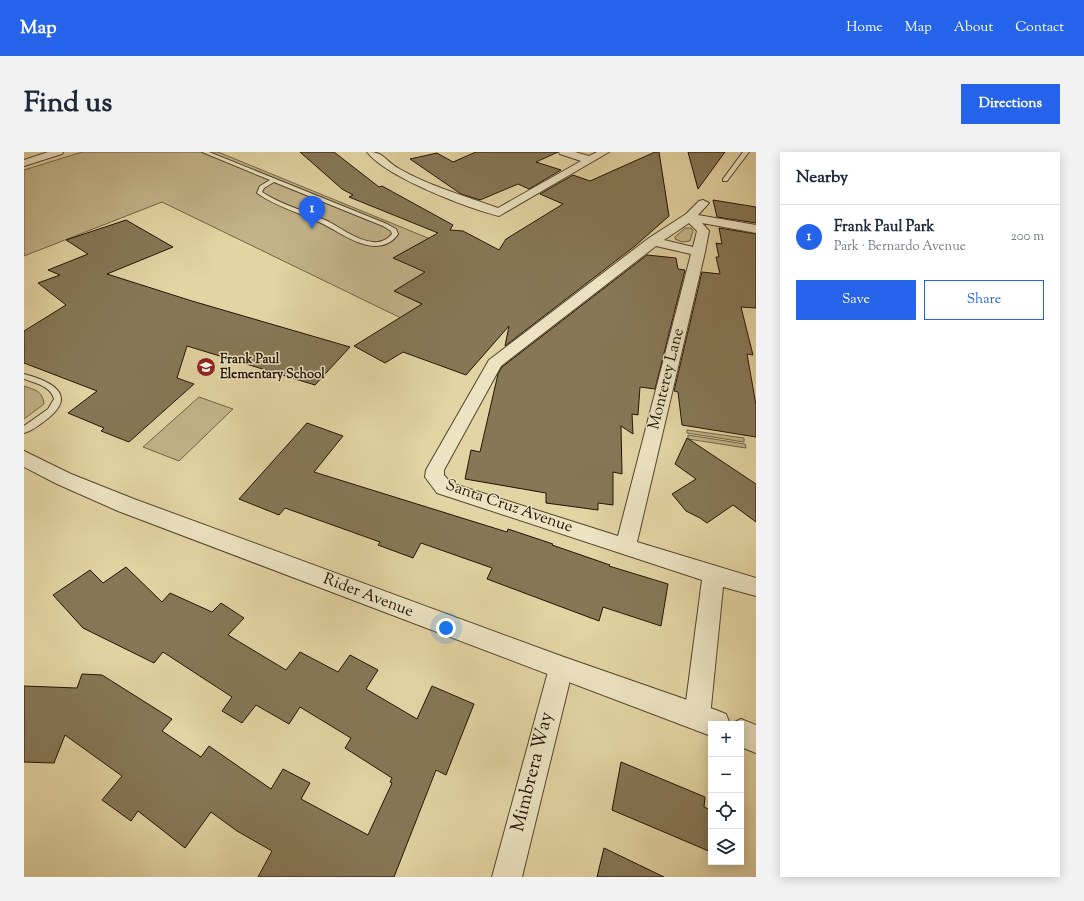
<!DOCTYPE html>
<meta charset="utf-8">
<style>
:root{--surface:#fff;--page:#f2f2f3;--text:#1f2937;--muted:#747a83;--line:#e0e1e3;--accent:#2563eb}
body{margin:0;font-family:"Sorts Mill Goudy",serif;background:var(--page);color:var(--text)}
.controls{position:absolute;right:12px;bottom:12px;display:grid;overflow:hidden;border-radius:0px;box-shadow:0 2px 10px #0003}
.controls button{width:36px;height:36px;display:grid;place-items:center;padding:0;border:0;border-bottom:1px solid var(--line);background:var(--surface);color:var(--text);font:20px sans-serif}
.you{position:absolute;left:422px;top:476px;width:14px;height:14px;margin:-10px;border:3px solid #fff;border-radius:50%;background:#1a73e8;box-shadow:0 0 0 6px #1a73e833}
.badge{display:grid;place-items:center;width:26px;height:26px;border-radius:50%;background:var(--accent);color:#fff;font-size:13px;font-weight:700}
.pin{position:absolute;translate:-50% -33px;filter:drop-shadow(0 1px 2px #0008)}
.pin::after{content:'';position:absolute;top:21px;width:14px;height:12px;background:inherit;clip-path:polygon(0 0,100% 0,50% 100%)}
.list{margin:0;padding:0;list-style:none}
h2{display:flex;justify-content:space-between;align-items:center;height:52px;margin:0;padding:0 16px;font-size:17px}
h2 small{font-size:13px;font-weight:400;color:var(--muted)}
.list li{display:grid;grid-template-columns:26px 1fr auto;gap:12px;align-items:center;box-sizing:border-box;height:64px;padding:0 16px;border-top:1px solid var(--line)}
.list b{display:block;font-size:15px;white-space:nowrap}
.list p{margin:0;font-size:13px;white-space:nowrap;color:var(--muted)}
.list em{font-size:13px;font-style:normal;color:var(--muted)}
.actions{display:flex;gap:8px;padding:12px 16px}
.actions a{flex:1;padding:9px 0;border:1px solid var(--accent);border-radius:0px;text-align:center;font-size:14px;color:var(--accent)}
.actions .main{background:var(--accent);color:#fff}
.icon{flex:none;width:22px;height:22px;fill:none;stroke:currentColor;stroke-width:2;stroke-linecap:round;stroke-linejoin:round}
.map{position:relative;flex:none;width:732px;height:725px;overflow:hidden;border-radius:0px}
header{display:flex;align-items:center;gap:24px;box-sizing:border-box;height:56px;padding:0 20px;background:var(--accent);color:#fff}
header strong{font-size:19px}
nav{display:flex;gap:22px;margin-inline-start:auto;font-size:14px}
.intro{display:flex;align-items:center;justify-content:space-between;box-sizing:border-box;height:96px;padding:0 24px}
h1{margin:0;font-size:28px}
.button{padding:10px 18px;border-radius:0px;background:var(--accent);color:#fff;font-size:14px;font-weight:700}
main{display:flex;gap:24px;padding:0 24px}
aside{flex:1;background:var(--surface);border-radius:0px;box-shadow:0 2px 10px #0003}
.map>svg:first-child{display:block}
</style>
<header>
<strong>Map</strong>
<nav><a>Home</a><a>Map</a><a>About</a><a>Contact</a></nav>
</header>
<div class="intro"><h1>Find us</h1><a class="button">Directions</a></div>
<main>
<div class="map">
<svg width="732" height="725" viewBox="0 0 732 725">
<rect width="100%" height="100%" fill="#e3d4a3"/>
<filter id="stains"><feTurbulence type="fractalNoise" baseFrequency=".005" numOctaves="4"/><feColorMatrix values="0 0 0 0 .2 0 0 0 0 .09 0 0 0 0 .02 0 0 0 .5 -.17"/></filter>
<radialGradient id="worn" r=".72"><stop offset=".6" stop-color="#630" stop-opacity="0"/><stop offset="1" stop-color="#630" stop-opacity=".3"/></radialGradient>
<path fill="#c3b388" stroke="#746346" d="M 58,0 L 194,0 L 499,125 L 414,184 L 138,50 L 0,104 L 0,18 Z
M 661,76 L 667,76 L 669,79 L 666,89 L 658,90 L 651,87 L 651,85 Z
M 0,234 C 11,238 19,239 20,252 L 0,267 Z
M 175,245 L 209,257 L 155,309 L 119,295 Z
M 663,278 L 720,286 L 720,290 L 663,281 Z
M 664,283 L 721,292 L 722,296 L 664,287 Z"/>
<path fill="#877757" stroke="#241305" d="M 276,0 L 310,0 L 355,35 L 358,34 L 429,73 L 426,78 L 439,79 L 475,98 L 482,87 L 539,52 L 516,42 L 549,23 L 566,29 L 631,0 L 635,0 L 645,64 L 611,94 L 481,194 L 485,174 L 442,223 L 379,200 L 361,211 L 330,194 L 398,152 L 370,139 L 401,120 L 369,106 L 414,81 L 325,45 L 329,43 L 318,37 Z
M 452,0 L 534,0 L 512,10 L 537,18 L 505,37 L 494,32 L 456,48 L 437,42 L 386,7 L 413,1 L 429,10 Z
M 664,0 L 701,0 L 674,37 Z
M 689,48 L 732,55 L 732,71 L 693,65 Z
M 102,68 L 149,95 L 83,122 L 168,149 L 326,195 L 291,233 L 163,194 L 153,226 L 170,232 L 105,290 L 77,279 L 80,276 L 44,261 L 73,239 L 0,211 L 0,179 L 42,153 L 14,131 L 36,123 L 24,118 L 64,102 L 42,88 Z
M 695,76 L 732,82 L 732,156 L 717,155 L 729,203 L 723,202 L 732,253 L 732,285 L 658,273 L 654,240 L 650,239 L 678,120 L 696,122 L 692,105 L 695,105 L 692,91 L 698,92 Z
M 623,103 L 652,106 L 654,117 L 661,118 L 631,237 L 616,235 L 614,263 L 608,262 L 609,282 L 597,274 L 598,322 L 589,320 L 589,353 L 574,351 L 574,358 L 522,351 L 522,341 L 441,327 L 447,298 L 456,300 L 474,222 L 478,215 Z
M 283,271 L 319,284 L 290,320 L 483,380 L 484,377 L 529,392 L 528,393 L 586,413 L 585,414 L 644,432 L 637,474 L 579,455 L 575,469 L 463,427 L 468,416 L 397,391 L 389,406 L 354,393 L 356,390 L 261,356 L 255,363 L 215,347 Z
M 663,286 L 732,332 L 732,370 L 709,353 L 683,371 L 676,366 L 662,359 L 648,342 L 672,327 L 651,312 Z
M 102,415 L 138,450 L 146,441 L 188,460 L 197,451 L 220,466 L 204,483 L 262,518 L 276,500 L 314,520 L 326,503 L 354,518 L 342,537 L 393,567 L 408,534 L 450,552 L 422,623 L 412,618 L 370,725 L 234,725 L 248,699 L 213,679 L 187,660 L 161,696 L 114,659 L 107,669 L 78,648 L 98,624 L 41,583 L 30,611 L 0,610 L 0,534 L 53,536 L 58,522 L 78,523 L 148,567 L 138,579 L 177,605 L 185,594 L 247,637 L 259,617 L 286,631 L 277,647 L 344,683 L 368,631 L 366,630 L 368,626 L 321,596 L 327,586 L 276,555 L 265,572 L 232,553 L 218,571 L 198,559 L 208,545 L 139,500 L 130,511 L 59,476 L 29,443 L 66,418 L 79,431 Z
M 597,610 L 681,645 L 680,655 L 687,658 L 687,700 L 588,658 Z
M 580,696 L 640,725 L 573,725 Z"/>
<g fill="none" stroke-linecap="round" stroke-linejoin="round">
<g stroke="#54432c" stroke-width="2">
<path id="service" d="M 178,0 L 185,0 L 363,72 L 372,77 L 374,82 C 369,90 360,94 351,94 C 331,93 314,79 297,71 C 276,61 253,55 233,41 L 236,34 L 246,28 ZM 250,30 L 359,74 L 367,79 L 368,82 C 363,88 356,91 349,90 C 331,88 316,75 301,68 C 280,58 257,53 238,40 L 240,36 Z
M 719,0 L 725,0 L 703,29 L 699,29 L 699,27 Z
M 0,222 C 27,229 55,243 22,268 C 15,273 8,279 0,281 L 0,274 L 24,257 L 30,247 C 27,234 11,231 0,227 Z"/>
</g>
<g stroke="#54432c" stroke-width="2">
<path id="minor" d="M 24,0 L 39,0 L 38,2 L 0,14 L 0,8 Z
M 343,0 C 361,0 360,8 374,16 C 405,34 441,44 474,56 L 557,9 L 536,2 L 535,0 L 551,0 L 565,4 L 573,0 L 585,0 L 475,64 C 443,56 362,25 343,0 Z
M 679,48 L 685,51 L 674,63 L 732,73 L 732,81 L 678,71 L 685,79 L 681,100 L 613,390 L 732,426 L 732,444 L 699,435 L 686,565 L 682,574 L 673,577 L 664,574 L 660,565 L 678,428 L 413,341 L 401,325 L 402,318 L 465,208 L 625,86 L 662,62 L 675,49 ZM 665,71 L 673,79 L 669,95 L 640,88 ZM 632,94 L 667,102 L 594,384 L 427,331 L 420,323 L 420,318 L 477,214 Z
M 537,505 L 546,508 L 549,516 L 498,725 L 468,725 L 525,516 L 528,508 Z"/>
</g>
<g stroke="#54432c" stroke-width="2">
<path id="tertiary" d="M 0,299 L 47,322 L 110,347 L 537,504 L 692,558 L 702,562 L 706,572 L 687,572 L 687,584 L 94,359 L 33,332 L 0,315 Z
M 717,567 L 732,573 L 732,601 L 717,595 L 717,572 L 707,572 Z"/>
</g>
<use href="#service" fill="#ede3c3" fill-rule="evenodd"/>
<use href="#minor" fill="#ede3c3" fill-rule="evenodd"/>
<use href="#tertiary" fill="#ede3c3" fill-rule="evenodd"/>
</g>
<defs>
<g id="school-disc" transform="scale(1)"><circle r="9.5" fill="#8f2418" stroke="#ede3c3"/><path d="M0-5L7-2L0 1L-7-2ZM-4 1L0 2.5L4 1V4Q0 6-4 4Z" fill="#fff"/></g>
</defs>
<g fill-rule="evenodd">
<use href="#school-disc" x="182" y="215"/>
</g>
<g text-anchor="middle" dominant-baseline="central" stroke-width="3" stroke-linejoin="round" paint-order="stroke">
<g font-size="13" font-weight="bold" fill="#241305" stroke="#ede3c3" text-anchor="start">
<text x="196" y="208">Frank Paul<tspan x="196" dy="15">Elementary School</tspan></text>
</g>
<g font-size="16" fill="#241305" stroke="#ede3c3">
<text transform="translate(643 227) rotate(-76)">Monterey Lane</text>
<text transform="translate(485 355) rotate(19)">Santa Cruz Avenue</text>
<text transform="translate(344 444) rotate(21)">Rider Avenue</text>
</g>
<g font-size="19" fill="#241305" stroke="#ede3c3">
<text transform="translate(509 620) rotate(-76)">Mimbrera Way</text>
</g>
</g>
<rect width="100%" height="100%" filter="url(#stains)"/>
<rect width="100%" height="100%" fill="url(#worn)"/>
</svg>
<div class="controls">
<button>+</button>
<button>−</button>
<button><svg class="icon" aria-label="locate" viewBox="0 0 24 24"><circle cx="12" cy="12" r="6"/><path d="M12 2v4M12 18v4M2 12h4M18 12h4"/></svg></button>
<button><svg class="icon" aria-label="layers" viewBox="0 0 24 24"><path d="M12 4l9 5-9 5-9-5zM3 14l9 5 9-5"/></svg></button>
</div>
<div class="you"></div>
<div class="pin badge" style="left:288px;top:77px">1</div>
</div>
<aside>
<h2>Nearby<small></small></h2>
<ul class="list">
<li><span class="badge">1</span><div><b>Frank Paul Park</b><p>Park · Bernardo Avenue</p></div><em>200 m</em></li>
</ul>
<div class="actions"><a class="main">Save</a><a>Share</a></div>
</aside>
</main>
